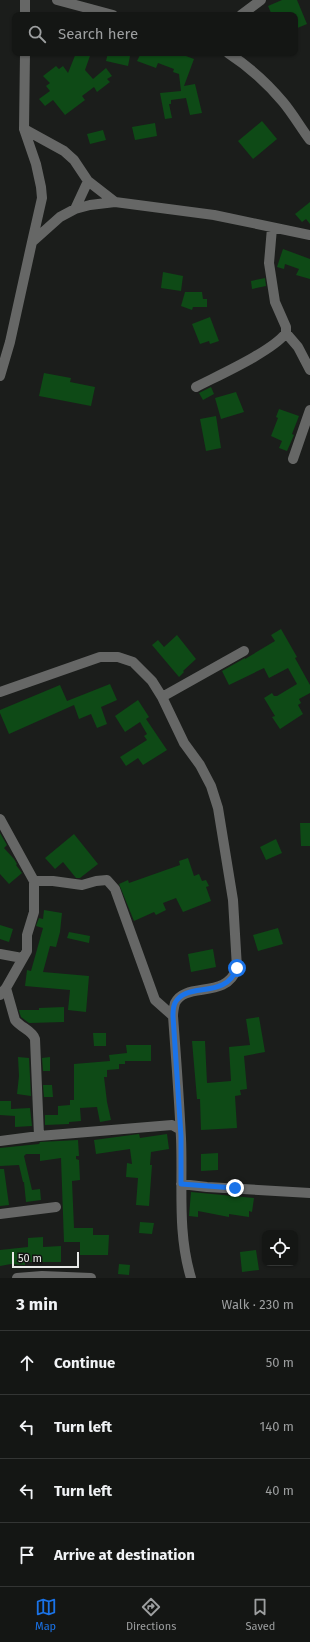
<!DOCTYPE html>
<meta charset="utf-8">
<style>
:root{--surface:#141614;--page:#1d1f1d;--text:#f1f3f6;--muted:#9d9fa0;--line:#333534;--accent:#1a73e8}
body{margin:0;font-family:"Fira Sans",sans-serif;background:var(--page);color:var(--text)}
.controls{position:absolute;right:12px;bottom:12px;display:grid;overflow:hidden;border-radius:8px;box-shadow:0 1px 3px #0004}
.controls button{width:36px;height:36px;display:grid;place-items:center;padding:0;border:0;border-bottom:1px solid var(--line);background:var(--surface);color:var(--text);font:20px sans-serif}
.scale{position:absolute;left:12px;bottom:10px;width:67px;box-sizing:border-box;padding-left:4px;border:2px solid #e7e9e7;border-top:0;font-size:11px;line-height:14px;white-space:nowrap;color:#e7e9e7;-webkit-text-stroke:3px #121412;paint-order:stroke}
.stop{position:absolute;width:12px;height:12px;margin:-9px;border:3px solid #1a73e8;border-radius:50%;background:#fff}
.stop.end{background:#1a73e8;border-color:#fff;box-shadow:0 1px 4px #0008}
.list{margin:0;padding:0;list-style:none}
h2{display:flex;justify-content:space-between;align-items:center;height:52px;margin:0;padding:0 16px;font-size:17px}
h2 small{font-size:13px;font-weight:400;color:var(--muted)}
.list li{display:grid;grid-template-columns:26px 1fr auto;gap:12px;align-items:center;box-sizing:border-box;height:64px;padding:0 16px;border-top:1px solid var(--line)}
.list b{display:block;font-size:15px;white-space:nowrap}
.list em{font-size:13px;font-style:normal;color:var(--muted)}
.icon{flex:none;width:22px;height:22px;fill:none;stroke:currentColor;stroke-width:2;stroke-linecap:round;stroke-linejoin:round}
.map{position:relative;flex:none;width:310px;height:1278px;overflow:hidden}
.search{position:absolute;background:var(--surface);box-shadow:0 1px 3px #0004;left:12px;right:12px;top:12px;height:44px;display:flex;align-items:center;gap:10px;box-sizing:border-box;padding:0 14px;border-radius:8px;color:var(--muted);font-size:15px}
.sheet{height:308px;background:var(--surface)}
nav{display:flex;justify-content:space-around;align-items:center;box-sizing:border-box;height:56px;border-top:1px solid var(--line);background:var(--surface);font-size:11px;color:var(--muted)}
nav a{display:grid;justify-items:center;gap:2px}
nav .on{color:var(--accent)}
.map>svg:first-child{display:block}
</style>
<div class="map">
<svg width="310" height="1278" viewBox="0 0 310 1278">
<rect width="100%" height="100%" fill="#1b1d1b"/>
<path fill="#0e4a16" d="M 282,0 L 297,0 L 307,24 L 295,29 L 295,15 L 272,15 L 268,6 Z
M 76,53 L 91,53 L 85,70 L 93,79 L 106,68 L 112,76 L 107,79 L 110,82 L 97,92 L 94,87 L 82,96 L 85,100 L 65,115 L 53,100 L 45,106 L 39,99 L 50,91 L 46,86 L 50,83 L 43,76 L 56,66 L 59,69 L 63,66 L 68,73 Z
M 108,53 L 130,56 L 128,66 L 106,61 Z
M 141,53 L 178,53 L 194,59 L 184,86 L 195,84 L 202,113 L 190,115 L 186,98 L 171,100 L 171,104 L 169,104 L 172,118 L 165,119 L 160,93 L 181,91 L 179,74 L 173,72 L 174,69 L 158,63 L 156,68 L 137,61 Z
M 262,121 L 277,139 L 253,159 L 238,141 Z
M 155,123 L 157,136 L 135,140 L 132,127 Z
M 103,130 L 106,140 L 90,144 L 87,134 Z
M 310,202 L 310,224 L 306,219 L 302,222 L 295,214 Z
M 283,249 L 310,259 L 310,279 L 296,275 L 299,269 L 285,264 L 284,269 L 277,267 Z
M 163,272 L 183,276 L 181,291 L 161,288 Z
M 265,278 L 266,286 L 252,289 L 251,281 Z
M 185,292 L 202,292 L 203,299 L 207,299 L 207,307 L 193,307 L 192,310 L 181,306 Z
M 210,317 L 219,341 L 210,344 L 209,341 L 200,344 L 192,324 Z
M 44,373 L 71,378 L 70,382 L 95,387 L 91,406 L 39,396 Z
M 211,387 L 214,394 L 203,400 L 199,393 Z
M 236,392 L 244,412 L 221,419 L 215,398 Z
M 279,409 L 299,416 L 292,434 L 294,435 L 287,451 L 279,448 L 282,441 L 271,436 L 278,418 L 276,417 Z
M 216,416 L 221,448 L 206,451 L 200,419 Z
M 281,629 L 297,657 L 295,658 L 310,685 L 310,693 L 299,699 L 301,703 L 298,705 L 303,714 L 280,729 L 272,717 L 275,716 L 264,698 L 272,693 L 274,696 L 277,696 L 297,684 L 288,668 L 269,678 L 264,668 L 229,685 L 222,671 L 245,658 L 245,659 L 275,641 L 271,635 Z
M 177,635 L 196,659 L 183,671 L 184,672 L 179,677 L 152,645 L 158,640 L 164,647 Z
M 110,684 L 117,700 L 101,707 L 107,724 L 97,728 L 91,714 L 79,719 L 74,705 L 9,734 L 0,713 L 0,710 L 60,685 L 67,701 Z
M 138,700 L 149,717 L 146,719 L 167,750 L 143,765 L 138,758 L 126,766 L 120,757 L 147,740 L 144,736 L 147,734 L 140,722 L 125,732 L 115,716 Z
M 300,823 L 310,823 L 310,846 L 301,846 Z
M 0,833 L 7,845 L 4,848 L 14,859 L 17,864 L 16,865 L 22,873 L 9,884 L 0,874 Z
M 74,834 L 98,864 L 80,878 L 76,878 L 63,862 L 55,869 L 45,858 Z
M 276,839 L 282,853 L 266,860 L 260,847 Z
M 188,858 L 194,876 L 199,874 L 202,881 L 206,880 L 209,886 L 206,887 L 211,901 L 183,912 L 176,898 L 163,903 L 166,910 L 156,915 L 154,912 L 134,921 L 119,884 L 128,880 L 129,883 L 180,865 L 179,861 Z
M 44,910 L 62,913 L 60,932 L 56,947 L 50,946 L 43,972 L 89,976 L 86,1012 L 68,1010 L 70,990 L 25,986 L 27,970 L 31,971 L 43,928 L 36,926 L 39,918 L 43,919 Z
M 0,925 L 13,929 L 9,942 L 0,939 Z
M 278,928 L 283,944 L 258,951 L 253,935 Z
M 69,932 L 90,936 L 89,943 L 67,938 Z
M 213,949 L 216,967 L 191,972 L 188,954 Z
M 64,1007 L 64,1022 L 29,1023 L 21,1017 L 19,1011 L 19,1010 L 39,1010 L 39,1008 Z
M 259,1017 L 265,1052 L 244,1056 L 247,1089 L 240,1090 L 241,1095 L 235,1096 L 237,1128 L 201,1130 L 200,1099 L 197,1099 L 192,1041 L 205,1041 L 207,1083 L 231,1081 L 229,1047 L 250,1045 L 246,1019 Z
M 93,1033 L 106,1033 L 106,1046 L 94,1046 Z
M 126,1045 L 151,1045 L 151,1061 L 125,1061 L 125,1064 L 119,1064 L 119,1069 L 107,1070 L 107,1077 L 104,1077 L 107,1102 L 111,1120 L 100,1122 L 97,1107 L 80,1108 L 81,1121 L 69,1122 L 69,1124 L 45,1125 L 45,1115 L 58,1115 L 58,1106 L 70,1105 L 70,1100 L 74,1100 L 74,1064 L 110,1061 L 109,1055 L 127,1053 Z
M 18,1057 L 29,1058 L 31,1096 L 17,1094 L 19,1076 Z
M 50,1057 L 50,1071 L 43,1071 L 42,1058 Z
M 43,1085 L 52,1085 L 53,1097 L 44,1097 Z
M 0,1101 L 11,1101 L 11,1109 L 30,1108 L 32,1126 L 15,1127 L 15,1116 L 0,1115 Z
M 139,1134 L 140,1138 L 167,1134 L 169,1149 L 151,1152 L 150,1165 L 152,1165 L 149,1206 L 136,1205 L 138,1178 L 126,1177 L 127,1163 L 132,1164 L 130,1149 L 96,1154 L 94,1140 Z
M 78,1140 L 79,1156 L 76,1156 L 76,1159 L 79,1160 L 80,1180 L 72,1181 L 74,1228 L 93,1228 L 93,1235 L 109,1235 L 108,1255 L 80,1255 L 80,1242 L 64,1242 L 61,1158 L 40,1161 L 40,1154 L 26,1154 L 24,1156 L 32,1190 L 40,1189 L 41,1200 L 26,1202 L 24,1182 L 23,1182 L 19,1165 L 0,1166 L 0,1148 L 39,1144 L 40,1142 Z
M 218,1153 L 218,1170 L 201,1171 L 201,1154 Z
M 0,1169 L 4,1169 L 9,1205 L 0,1206 Z
M 191,1192 L 254,1198 L 252,1212 L 249,1211 L 249,1217 L 229,1214 L 229,1217 L 198,1211 L 198,1217 L 189,1216 Z
M 140,1222 L 154,1223 L 152,1234 L 139,1233 Z
M 43,1237 L 43,1247 L 61,1246 L 61,1262 L 25,1262 L 25,1265 L 11,1264 L 0,1266 L 0,1250 L 28,1247 L 28,1238 Z
M 256,1250 L 259,1270 L 242,1272 L 240,1252 Z
M 119,1264 L 130,1265 L 129,1275 L 118,1274 Z"/>
<g fill="none" stroke-linecap="round" stroke-linejoin="round">
<path stroke="#666766" stroke-width="10" d="M 57,0 L 113,15
M 25,15 L 25,0
M 241,15 L 261,0
M 25,53 L 24,129 L 36,164 L 41,187 L 42,198 L 32,242
M 228,53 C 248,66 268,84 283,102 C 293,114 301,128 310,140
M 24,129 L 64,151 L 74,160 L 88,181 L 115,202
M 75,209 L 88,181
M 272,228 L 269,263 L 275,302 L 286,327 L 286,333 L 298,347 L 310,370
M 0,376 L 10,342 L 32,242 L 60,217 L 75,209 L 90,205 L 115,202 L 214,215 L 310,235
M 196,387 C 219,375 271,352 286,333
M 293,459 L 310,410
M 0,692 L 100,657 L 118,657 L 133,662 L 152,681 L 162,697 L 184,743 L 200,765 L 211,786 L 218,808 L 233,900 L 237,968 C 226,1000 186,981 175,1003 C 174,1007 173,1012 173,1016 C 176,1056 179,1097 181,1138 C 183,1185 177,1232 191,1278
M 162,697 L 244,651
M 0,819 L 34,881 L 34,912 L 27,935 L 27,951 L 6,988 L 0,995
M 34,881 L 53,881 L 82,885 L 96,881 L 107,880 L 115,889 L 155,1000 L 173,1016
M 0,954 L 22,958
M 6,988 L 15,1020 C 21,1028 32,1030 35,1039 L 39,1136
M 0,1141 L 39,1136 L 172,1125 L 179,1129
M 181,1184 L 207,1187 L 310,1193
M 0,1214 L 56,1207
M 17,1278 L 42,1276 L 91,1278"/>
</g>
<g fill="none" stroke-linecap="round" stroke-linejoin="round">
<path stroke="#1a73e8" stroke-width="5" d="M 235,1188 L 181,1184 L 181,1136 L 173,1016 C 173,1012 173,1007 175,1003 C 186,981 226,1000 237,968"/>
</g>
</svg>
<div class="controls">
<button><svg class="icon" aria-label="locate" viewBox="0 0 24 24"><circle cx="12" cy="12" r="6"/><path d="M12 2v4M12 18v4M2 12h4M18 12h4"/></svg></button>
</div>
<div class="scale">50 m</div>
<div class="stop" style="left:237px;top:968px"></div>
<div class="stop end" style="left:235px;top:1188px"></div>
<div class="search"><svg class="icon" aria-label="search" viewBox="0 0 24 24"><circle cx="10" cy="10" r="6"/><path d="M15 15l6 6"/></svg>Search here</div>
</div>
<section class="sheet">
<h2>3 min<small>Walk · 230 m</small></h2>
<ul class="list">
<li><svg class="icon" aria-label="ahead" viewBox="0 0 24 24"><path d="M12 20V5M6 11l6-6 6 6"/></svg><div><b>Continue</b></div><em>50 m</em></li>
<li><svg class="icon" aria-label="left" viewBox="0 0 24 24"><path d="M17 20v-9H6M10 6l-5 5 5 5"/></svg><div><b>Turn left</b></div><em>140 m</em></li>
<li><svg class="icon" aria-label="left" viewBox="0 0 24 24"><path d="M17 20v-9H6M10 6l-5 5 5 5"/></svg><div><b>Turn left</b></div><em>40 m</em></li>
<li><svg class="icon" aria-label="arrive" viewBox="0 0 24 24"><path d="M6 21V4h12l-3 4 3 4H6"/></svg><div><b>Arrive at destination</b></div></li>
</ul>
</section>
<nav>
<a class="on"><svg class="icon" aria-label="map" viewBox="0 0 24 24"><path d="M3 6l6-2 6 2 6-2v14l-6 2-6-2-6 2zM9 4v14M15 6v14"/></svg>Map</a>
<a><svg class="icon" aria-label="directions" viewBox="0 0 24 24"><path d="M12 3l9 9-9 9-9-9zM9 14v-3h6M13 9l2 2-2 2"/></svg>Directions</a>
<a><svg class="icon" aria-label="saved" viewBox="0 0 24 24"><path d="M7 4h10v16l-5-4-5 4z"/></svg>Saved</a>
</nav>
